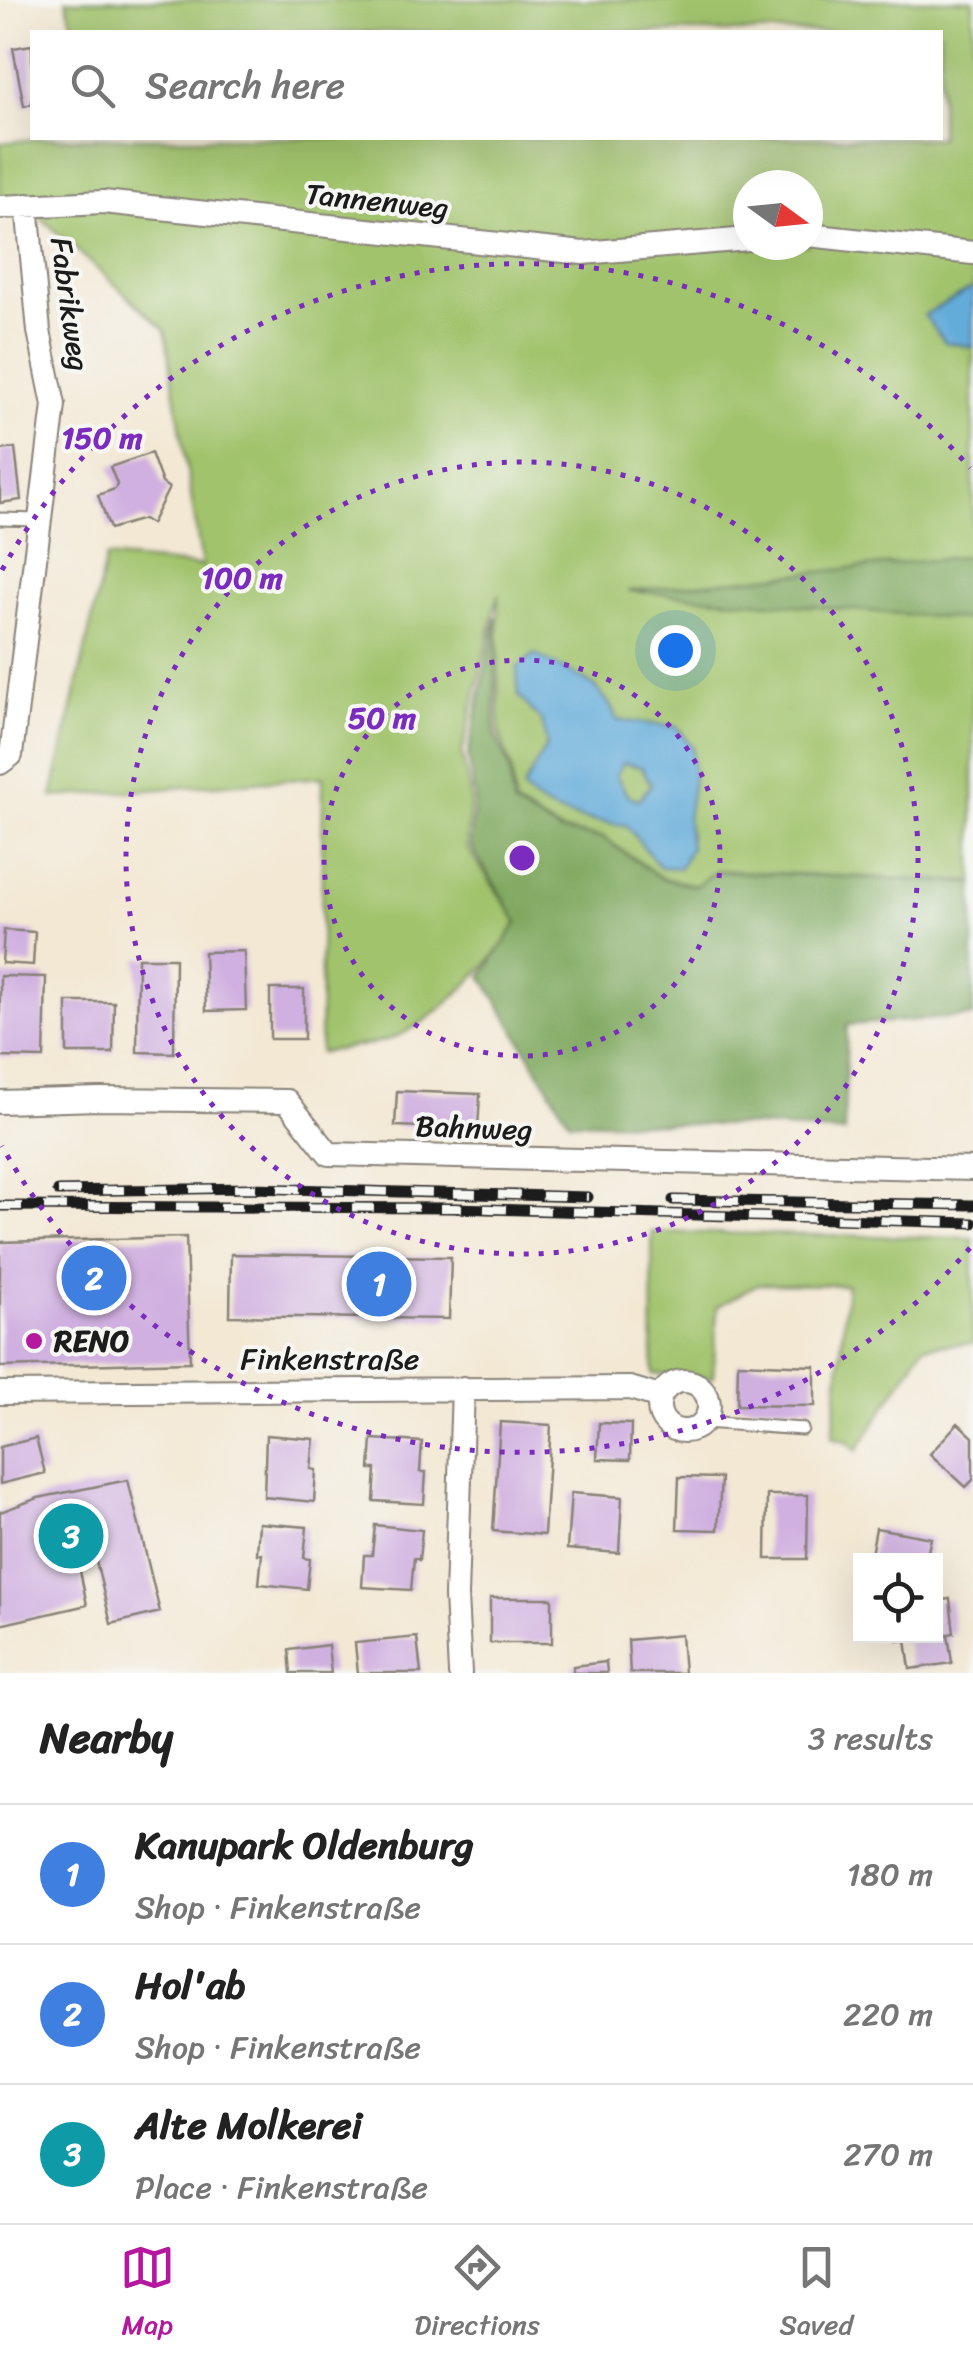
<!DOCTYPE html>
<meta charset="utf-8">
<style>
:root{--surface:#fff;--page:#f6f6f6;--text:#222;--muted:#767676;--line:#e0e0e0;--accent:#b5179e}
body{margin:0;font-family:Sriracha,sans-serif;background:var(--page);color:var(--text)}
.controls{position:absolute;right:30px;bottom:30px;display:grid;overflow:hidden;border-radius:0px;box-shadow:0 10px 40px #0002}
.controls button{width:90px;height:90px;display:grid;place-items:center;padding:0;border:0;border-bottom:2px solid var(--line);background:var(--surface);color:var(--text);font:50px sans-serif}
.compass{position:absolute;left:733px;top:170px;width:90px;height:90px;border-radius:50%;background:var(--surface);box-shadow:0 10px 40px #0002;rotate:105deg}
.you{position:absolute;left:675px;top:650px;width:35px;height:35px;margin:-25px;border:8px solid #fff;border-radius:50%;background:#1a73e8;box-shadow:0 0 0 15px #1a73e833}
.badge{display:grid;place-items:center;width:65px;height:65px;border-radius:50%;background:var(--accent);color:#fff;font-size:32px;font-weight:700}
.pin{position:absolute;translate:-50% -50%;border:5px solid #fff;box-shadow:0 2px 10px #0006}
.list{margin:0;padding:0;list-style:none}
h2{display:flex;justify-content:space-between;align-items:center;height:130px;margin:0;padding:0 40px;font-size:42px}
h2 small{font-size:32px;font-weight:400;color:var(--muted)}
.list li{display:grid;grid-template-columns:65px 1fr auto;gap:30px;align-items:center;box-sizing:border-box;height:140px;padding:0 40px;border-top:2px solid var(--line)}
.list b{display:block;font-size:38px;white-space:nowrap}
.list p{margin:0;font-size:32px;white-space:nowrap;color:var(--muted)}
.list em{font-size:32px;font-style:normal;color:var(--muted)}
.icon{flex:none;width:55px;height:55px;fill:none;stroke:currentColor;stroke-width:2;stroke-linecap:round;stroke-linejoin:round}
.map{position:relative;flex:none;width:973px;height:1673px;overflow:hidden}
.search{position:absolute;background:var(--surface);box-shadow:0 10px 40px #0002;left:30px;right:30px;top:30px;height:110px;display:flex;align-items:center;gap:25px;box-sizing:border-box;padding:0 35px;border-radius:0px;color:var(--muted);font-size:38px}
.sheet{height:550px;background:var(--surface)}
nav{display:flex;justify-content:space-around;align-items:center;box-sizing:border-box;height:140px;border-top:2px solid var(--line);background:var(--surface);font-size:28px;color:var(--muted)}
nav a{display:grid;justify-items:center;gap:5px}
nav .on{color:var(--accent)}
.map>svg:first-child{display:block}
</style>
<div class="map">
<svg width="973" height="1673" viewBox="0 0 973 1673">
<rect width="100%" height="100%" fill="#f6f6f2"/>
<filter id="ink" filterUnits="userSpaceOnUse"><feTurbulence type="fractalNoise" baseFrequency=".01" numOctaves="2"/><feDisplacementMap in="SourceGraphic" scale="20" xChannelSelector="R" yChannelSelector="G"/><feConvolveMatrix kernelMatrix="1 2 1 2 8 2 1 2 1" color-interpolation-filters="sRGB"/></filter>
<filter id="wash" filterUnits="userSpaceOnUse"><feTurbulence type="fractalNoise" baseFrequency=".0048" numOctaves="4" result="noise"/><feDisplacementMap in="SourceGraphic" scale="40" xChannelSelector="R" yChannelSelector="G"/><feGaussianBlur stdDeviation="2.25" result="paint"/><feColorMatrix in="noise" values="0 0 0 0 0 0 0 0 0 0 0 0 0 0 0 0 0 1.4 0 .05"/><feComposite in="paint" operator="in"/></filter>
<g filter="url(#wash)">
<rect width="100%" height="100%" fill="#f3e8d4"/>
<path fill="#a1c36c" stroke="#5e7044" stroke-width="2.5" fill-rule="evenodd" d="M 66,0 L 973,0 L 973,288 L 925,315 L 945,342 L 973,347 L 973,556 L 635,591 L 973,620 L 973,882 L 716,870 L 696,885 L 662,878 L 603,837 L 561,831 L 515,804 L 512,770 L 499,732 L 498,594 L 462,754 L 471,800 L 466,846 L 518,922 C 494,962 435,1023 390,1039 C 368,1046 342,1048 320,1053 L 323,777 L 52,797 L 106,557 L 202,566 L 165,330 L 27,205 L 0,207 L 0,143 L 43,138 L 940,138 L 940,32 L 75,32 ZM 748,185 L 808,185 L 808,245 L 748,245 ZM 535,655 C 572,676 601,677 617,720 L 678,727 L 692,747 L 693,778 L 687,819 L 690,848 L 660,867 L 626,825 C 592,822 545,816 523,789 L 547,744 L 543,722 L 519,696 L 517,668 Z
M 623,763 L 642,767 L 651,785 L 638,800 L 627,795 L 616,775 Z
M 652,1232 L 973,1238 L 973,1343 L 924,1346 L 857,1451 L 849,1442 L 833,1437 L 847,1285 L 758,1284 L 717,1307 L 713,1378 L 653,1374 Z"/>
<path fill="#80a960" stroke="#4e623e" stroke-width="2.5" d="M 973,556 L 973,620 L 628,591 Z
M 496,616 L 495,733 L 510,770 L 513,805 L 560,832 L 603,838 L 662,879 L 696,886 L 716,871 L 973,883 L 973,1016 L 847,1025 L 844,1133 L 760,1126 L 569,1121 L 482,976 L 518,922 L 470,845 L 475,799 L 468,755 Z"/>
<path fill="#63acda" stroke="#40647b" stroke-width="2.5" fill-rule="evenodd" d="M 973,288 L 973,347 L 945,342 L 924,315 Z
M 535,654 C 572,676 600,677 617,720 L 677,727 L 692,747 L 693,778 L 687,819 L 690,848 L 680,868 L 660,867 L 626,825 C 591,821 546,816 523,789 L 547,744 L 542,722 L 519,696 L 517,668 ZM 623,763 L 642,767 L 651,785 L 638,800 L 627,795 L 616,775 Z"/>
<g id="blocks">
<path fill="#d0b0e0" d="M 32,45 L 32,104 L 24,106 L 13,48 Z
M 15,448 L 21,500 L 0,503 L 0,450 Z
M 151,453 L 162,483 L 169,488 L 151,524 L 143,519 L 110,529 L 98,495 L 115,489 L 117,484 L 110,467 Z
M 4,930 L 35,932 L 33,965 L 2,963 Z
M 244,951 L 246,1010 L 206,1011 L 204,952 Z
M 138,958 L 175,958 L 174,1053 L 137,1052 Z
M 0,976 L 46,977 L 44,1058 L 0,1057 Z
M 270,989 L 304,989 L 304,1039 L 270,1039 Z
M 67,1002 L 114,1002 L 113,1053 L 67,1053 Z
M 397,1091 L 480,1094 L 478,1129 L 395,1126 Z
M 186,1237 L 190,1362 L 0,1367 L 0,1242 Z
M 231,1254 L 451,1257 L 449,1319 L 230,1316 Z
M 738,1363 L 815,1366 L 815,1406 L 737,1405 Z
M 500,1422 L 551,1425 L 544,1535 L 493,1531 Z
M 599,1423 L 631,1424 L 630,1460 L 597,1459 Z
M 958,1423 L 973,1437 L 973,1480 L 966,1487 L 930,1454 Z
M 266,1435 L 314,1439 L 311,1469 L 316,1470 L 314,1502 L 264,1497 Z
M 36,1438 L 45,1473 L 0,1484 L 0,1447 Z
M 372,1439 L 422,1442 L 420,1472 L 426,1472 L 424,1504 L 374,1501 L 376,1469 L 370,1469 Z
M 679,1477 L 721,1478 L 718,1530 L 677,1529 Z
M 128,1480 L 160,1612 L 111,1624 L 96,1561 L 79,1566 L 87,1605 L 0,1625 L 0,1512 L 38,1498 Z
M 571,1493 L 622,1497 L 619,1553 L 567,1549 Z
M 767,1495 L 808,1495 L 807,1559 L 766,1559 Z
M 259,1523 L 307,1527 L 304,1558 L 310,1559 L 307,1589 L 259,1584 L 262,1554 L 257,1554 Z
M 375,1525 L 422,1530 L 419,1560 L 414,1558 L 411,1590 L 362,1587 L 364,1555 L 372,1555 Z
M 876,1528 L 931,1538 L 926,1560 L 870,1560 Z
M 490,1598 L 552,1598 L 552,1643 L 490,1643 Z
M 950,1599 L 954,1633 L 948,1634 L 952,1663 L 910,1669 L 906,1640 L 898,1641 L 897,1636 L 936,1636 L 936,1601 Z
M 681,1635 L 684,1673 L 630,1673 L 628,1640 Z
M 417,1637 L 421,1673 L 358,1673 L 355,1643 Z
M 328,1645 L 331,1673 L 291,1673 L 289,1650 Z
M 606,1662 L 607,1673 L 573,1673 L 573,1666 Z"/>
</g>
</g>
<g filter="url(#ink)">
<use href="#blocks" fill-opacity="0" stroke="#888278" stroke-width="2.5"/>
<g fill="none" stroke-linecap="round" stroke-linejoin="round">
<g stroke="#888278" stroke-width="15">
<path id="lane" d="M 0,519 L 40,520
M 704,1422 L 802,1429"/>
</g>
<g stroke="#888278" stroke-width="26">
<path id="street" d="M 0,207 L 103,202 L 583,253 L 748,239
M 808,235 L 973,253
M 0,763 L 11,755 L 54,405 L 39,331 L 27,205
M 0,1102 L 99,1099 L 287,1101 L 329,1154 L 973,1169
M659 1406a25 25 0 1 1 50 0a25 25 0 1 1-50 0Z
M 0,1393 L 630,1388 L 660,1397
M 460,1673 L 456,1596 L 463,1388"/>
</g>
<use href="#lane" stroke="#fff" stroke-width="11"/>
<use href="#street" stroke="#fff" stroke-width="22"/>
<g stroke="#1c1c1c" stroke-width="11">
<path id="rail" d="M 58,1191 L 251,1188 L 588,1197
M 673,1200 L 973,1205
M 0,1206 L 455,1208 L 973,1223"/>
</g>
<use href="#rail" stroke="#f6f6f2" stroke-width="8" stroke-dasharray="22" stroke-linecap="butt"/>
</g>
</g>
<g fill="none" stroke="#7b2cbf" stroke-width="5" stroke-dasharray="5 10">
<circle cx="522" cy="858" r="198"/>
<circle cx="522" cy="858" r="396"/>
<path d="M970 1248A594 594 0 0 1 2 1146M2 570A594 594 0 0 1 970 468"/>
</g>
<circle fill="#b5179e" stroke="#f6f6f2" stroke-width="4" cx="34" cy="1341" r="10"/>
<g text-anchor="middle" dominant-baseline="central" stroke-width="8" stroke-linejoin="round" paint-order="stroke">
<g font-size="30" fill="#1c1c1c" stroke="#f6f6f2">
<text transform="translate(377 201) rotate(6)">Tannenweg</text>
<text transform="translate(70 304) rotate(82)">Fabrikweg</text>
<text transform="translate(474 1128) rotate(2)">Bahnweg</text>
<text x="330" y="1359">Finkenstraße</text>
</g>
<g font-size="30" font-weight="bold" fill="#1c1c1c" stroke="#f6f6f2" text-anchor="start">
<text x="54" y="1341">RENO</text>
</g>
</g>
<circle cx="522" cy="858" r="15" fill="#7b2cbf" stroke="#f6f6f2" stroke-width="5"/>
<g font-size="30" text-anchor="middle" font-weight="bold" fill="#7b2cbf" stroke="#f6f6f2" stroke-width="8" stroke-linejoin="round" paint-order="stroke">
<text x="102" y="448">150 m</text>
<text x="242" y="588">100 m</text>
<text x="382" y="728">50 m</text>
</g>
</svg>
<div class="controls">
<button><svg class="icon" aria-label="locate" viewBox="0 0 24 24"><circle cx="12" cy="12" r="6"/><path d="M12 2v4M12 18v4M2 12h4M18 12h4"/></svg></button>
</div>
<svg class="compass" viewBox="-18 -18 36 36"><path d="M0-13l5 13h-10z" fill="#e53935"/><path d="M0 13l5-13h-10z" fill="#767676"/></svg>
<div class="you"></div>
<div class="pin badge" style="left:379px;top:1284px;background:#3f7fe0">1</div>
<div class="pin badge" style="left:94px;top:1278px;background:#3f7fe0">2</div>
<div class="pin badge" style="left:71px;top:1536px;background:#0f9aa8">3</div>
<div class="search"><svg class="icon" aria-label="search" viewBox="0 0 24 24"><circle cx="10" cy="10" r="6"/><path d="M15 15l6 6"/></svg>Search here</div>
</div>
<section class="sheet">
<h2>Nearby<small>3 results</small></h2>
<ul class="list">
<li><span class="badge" style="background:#3f7fe0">1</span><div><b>Kanupark Oldenburg</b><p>Shop · Finkenstraße</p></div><em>180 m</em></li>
<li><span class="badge" style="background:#3f7fe0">2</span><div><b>Hol'ab</b><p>Shop · Finkenstraße</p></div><em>220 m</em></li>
<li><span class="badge" style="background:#0f9aa8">3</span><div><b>Alte Molkerei</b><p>Place · Finkenstraße</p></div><em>270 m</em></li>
</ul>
</section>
<nav>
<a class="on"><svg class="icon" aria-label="map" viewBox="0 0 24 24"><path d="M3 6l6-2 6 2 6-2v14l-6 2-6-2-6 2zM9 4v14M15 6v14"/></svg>Map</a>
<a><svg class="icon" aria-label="directions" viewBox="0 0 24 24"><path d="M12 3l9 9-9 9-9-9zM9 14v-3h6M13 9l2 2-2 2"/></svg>Directions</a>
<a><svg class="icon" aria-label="saved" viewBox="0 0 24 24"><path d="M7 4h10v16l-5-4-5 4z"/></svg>Saved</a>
</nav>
